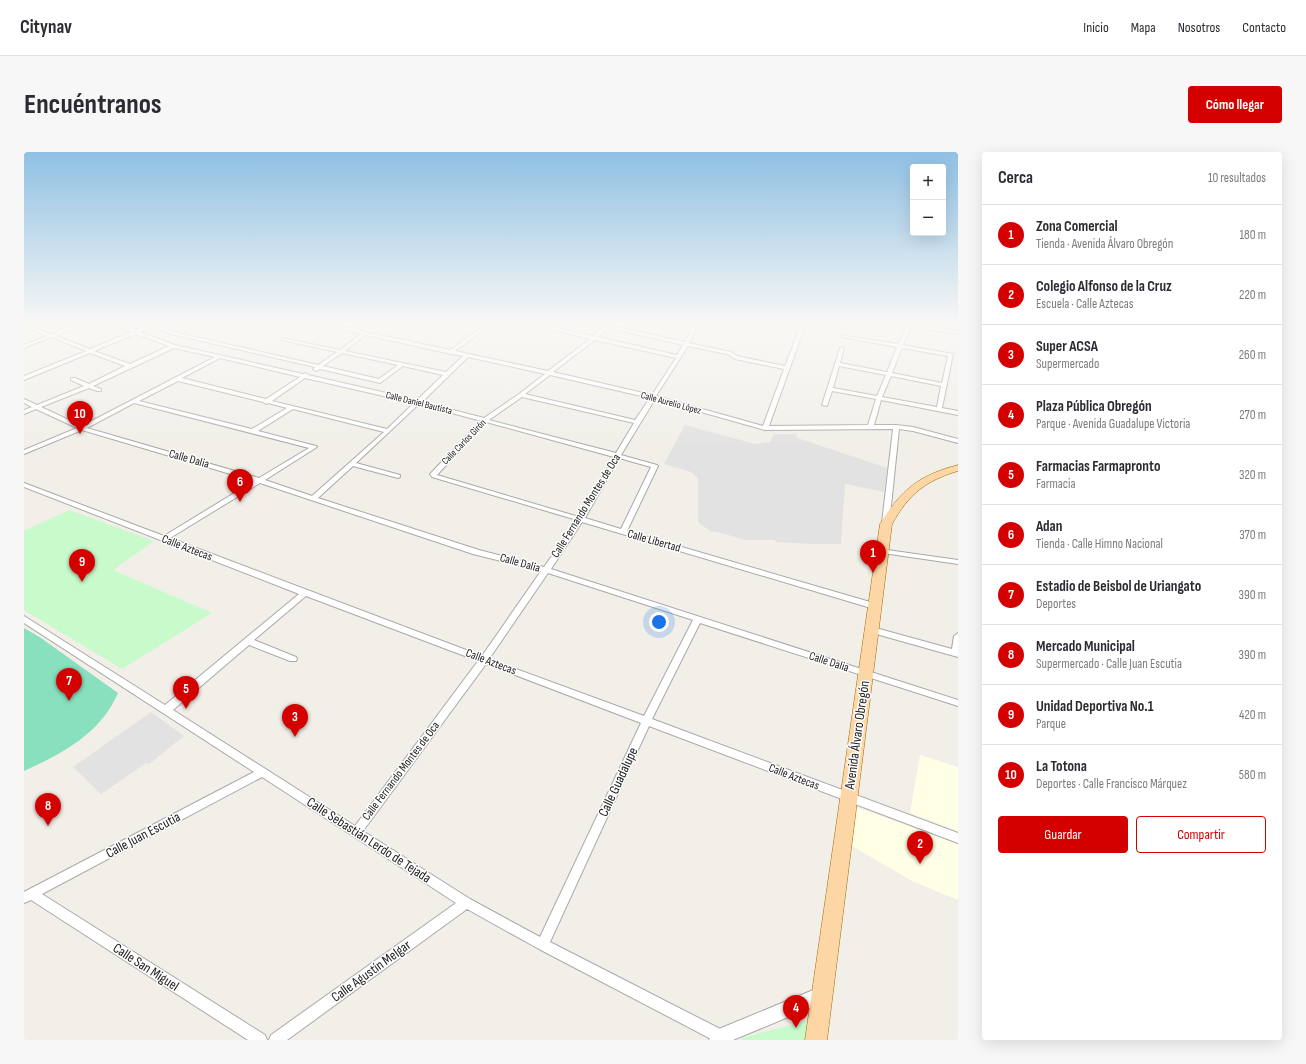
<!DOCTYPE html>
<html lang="es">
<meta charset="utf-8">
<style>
:root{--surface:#fff;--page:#f7f7f7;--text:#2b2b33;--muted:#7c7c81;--line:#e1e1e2;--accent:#d40000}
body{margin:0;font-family:"Sofia Sans Condensed",sans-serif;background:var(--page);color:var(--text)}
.controls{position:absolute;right:12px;top:12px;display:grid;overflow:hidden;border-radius:4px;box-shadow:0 4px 16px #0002}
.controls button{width:36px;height:36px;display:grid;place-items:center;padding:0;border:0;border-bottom:1px solid var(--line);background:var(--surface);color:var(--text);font:20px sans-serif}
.you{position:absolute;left:635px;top:470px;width:14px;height:14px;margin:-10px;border:3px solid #fff;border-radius:50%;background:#1a73e8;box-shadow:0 0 0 6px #1a73e833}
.badge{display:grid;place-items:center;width:26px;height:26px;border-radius:50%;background:var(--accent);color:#fff;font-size:13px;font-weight:700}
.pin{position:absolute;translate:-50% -33px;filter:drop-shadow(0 1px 2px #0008)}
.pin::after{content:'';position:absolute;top:21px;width:14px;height:12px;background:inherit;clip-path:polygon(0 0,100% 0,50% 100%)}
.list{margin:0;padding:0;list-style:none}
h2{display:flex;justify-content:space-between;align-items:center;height:52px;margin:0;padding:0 16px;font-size:17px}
h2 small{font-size:13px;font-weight:400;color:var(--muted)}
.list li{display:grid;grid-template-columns:26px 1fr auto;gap:12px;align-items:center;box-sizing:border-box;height:60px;padding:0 16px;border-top:1px solid var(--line)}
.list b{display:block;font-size:15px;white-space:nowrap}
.list p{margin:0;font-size:13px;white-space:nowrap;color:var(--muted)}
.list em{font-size:13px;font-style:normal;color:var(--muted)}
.actions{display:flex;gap:8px;padding:12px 16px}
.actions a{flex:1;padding:9px 0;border:1px solid var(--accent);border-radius:4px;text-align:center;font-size:14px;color:var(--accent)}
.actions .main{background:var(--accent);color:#fff}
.map{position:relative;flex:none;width:934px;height:888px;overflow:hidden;border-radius:4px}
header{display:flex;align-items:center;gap:24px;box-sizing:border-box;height:56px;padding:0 20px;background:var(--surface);border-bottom:1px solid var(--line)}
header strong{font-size:19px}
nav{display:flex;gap:22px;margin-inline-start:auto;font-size:14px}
.intro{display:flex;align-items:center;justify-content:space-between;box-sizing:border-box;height:96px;padding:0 24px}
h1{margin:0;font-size:28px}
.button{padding:10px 18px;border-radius:4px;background:var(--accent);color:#fff;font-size:14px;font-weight:700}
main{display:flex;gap:24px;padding:0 24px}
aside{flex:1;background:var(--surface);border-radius:4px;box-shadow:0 4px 16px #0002}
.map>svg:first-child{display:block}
</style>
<header>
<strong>Citynav</strong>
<nav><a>Inicio</a><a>Mapa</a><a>Nosotros</a><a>Contacto</a></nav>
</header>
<div class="intro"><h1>Encuéntranos</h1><a class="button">Cómo llegar</a></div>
<main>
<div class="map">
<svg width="934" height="888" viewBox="0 0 934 888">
<rect width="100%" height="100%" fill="#f2efe9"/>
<path fill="#ffffe5" d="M 896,603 L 934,615 L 934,679 L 886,661 Z
M 832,655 L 934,692 L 934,748 L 890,730 L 828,694 Z"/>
<path fill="#c8facc" d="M 45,358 L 130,389 L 89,418 L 188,461 L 98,517 L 0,458 L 0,379 Z
M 791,867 L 787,888 L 719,888 L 717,886 Z"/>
<path fill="#88e0be" d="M 0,476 L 17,486 L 94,541 C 76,582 39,601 0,619 Z"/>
<path fill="#e2e2e2" d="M 661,273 L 731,292 L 746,290 L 750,282 L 772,282 L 773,286 L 863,316 L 860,340 L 821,332 L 817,392 L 790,392 L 752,390 L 750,388 L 721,388 L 697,381 L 686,379 L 674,370 L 674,326 L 667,320 L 640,312 Z
M 127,560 L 160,584 L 125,612 L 122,611 L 77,642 L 49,615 Z"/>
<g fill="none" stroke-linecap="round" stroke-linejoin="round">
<g stroke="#a9a9a9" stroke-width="2">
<path id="minor" d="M 53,171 L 60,171 L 32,184 L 66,197 L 107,180 L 86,171 L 93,171 L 112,178 L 124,173 L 121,171 L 133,171 L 133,173 L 150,180 L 294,213 L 313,200 L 258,188 L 258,186 L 316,198 L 337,182 L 290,171 L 300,171 L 426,198 L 464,171 L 470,171 L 431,199 L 524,219 L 566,187 L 500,171 L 510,171 L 569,184 L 580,175 L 564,171 L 574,171 L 583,173 L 586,171 L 591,171 L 588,174 L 661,190 L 667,178 L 641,171 L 651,171 L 672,176 L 672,177 L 665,191 L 707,200 L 713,204 L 761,214 L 778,171 L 782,171 L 745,274 L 844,273 L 852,247 L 808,239 L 803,254 L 798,253 L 816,196 L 818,195 L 820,196 L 816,211 L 863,220 L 873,195 L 818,185 L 816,184 L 816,183 L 874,192 L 883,174 L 870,171 L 889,171 L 934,180 L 934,182 L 887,175 L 879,193 L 929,202 L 918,256 L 934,259 L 934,263 L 857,248 L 850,273 L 872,273 L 889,275 L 934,287 L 934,291 L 889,279 L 875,277 L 865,373 L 862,373 L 858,371 L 869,277 L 741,278 L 631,247 L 597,303 L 633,313 L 634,314 L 603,379 L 853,452 L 854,454 L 853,456 L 847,456 L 558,370 L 527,417 L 934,548 L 934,554 L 676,471 L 628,567 L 934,681 L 934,691 L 625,574 L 526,790 L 708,883 L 710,888 L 689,888 L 515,797 L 443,757 L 263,888 L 245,888 L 247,883 L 432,751 L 238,625 L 18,742 L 241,883 L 243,888 L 224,888 L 7,748 L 0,751 L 0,740 L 230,620 L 0,471 L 0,464 L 141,553 L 275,442 L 0,335 L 0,331 L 140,384 L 230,329 L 58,278 L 0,302 L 0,298 L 53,276 L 12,257 L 0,262 L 0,258 L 8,255 L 0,251 L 0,247 L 13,253 L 60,234 L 47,228 L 47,226 L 51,226 L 65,232 L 101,214 L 66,201 L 0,228 L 0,224 L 62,199 L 27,185 L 0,196 L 0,193 L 23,184 L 0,175 L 0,172 L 27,182 ZM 128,175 L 147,182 L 291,215 L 289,217 L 292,219 L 296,217 L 356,231 L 379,214 L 419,223 L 393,248 L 284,223 L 282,221 L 279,222 L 151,193 L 116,180 ZM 585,176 L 659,193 L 653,203 L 574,185 ZM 112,182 L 145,194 L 106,212 L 70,199 ZM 342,183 L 427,202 L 439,204 L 422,220 L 321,199 ZM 571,188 L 652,206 L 628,243 L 529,220 ZM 664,194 L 703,202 L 711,207 L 760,217 L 739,274 L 632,244 ZM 150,196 L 191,205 L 58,274 L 17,255 L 65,236 L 73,239 L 77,239 L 77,237 L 69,234 ZM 878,196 L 924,204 L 918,231 L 868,221 ZM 318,201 L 374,213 L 355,227 L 299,214 ZM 444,205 L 521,222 L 495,242 L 460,266 L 398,250 ZM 196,206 L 276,225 L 242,247 L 158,226 ZM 815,214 L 862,223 L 853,244 L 809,236 ZM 526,223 L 626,246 L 611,268 L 501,242 ZM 867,224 L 917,234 L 913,255 L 858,245 ZM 281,226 L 390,251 L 363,277 L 248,249 ZM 154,229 L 239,250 L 242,252 L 244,251 L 263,256 L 228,277 L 115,249 ZM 498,245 L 610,271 L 592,301 L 465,268 ZM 110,251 L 285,296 L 235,326 L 63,276 ZM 395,252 L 457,269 L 407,321 L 406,322 L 408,325 L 553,368 L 520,415 L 455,398 L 294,346 L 329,314 L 374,326 L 376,325 L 376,323 L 332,311 ZM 269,257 L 360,280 L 288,344 L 241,328 L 293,295 L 292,294 L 234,279 ZM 462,270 L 590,305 L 555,365 L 413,323 ZM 595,306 L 627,315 L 597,377 L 561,366 ZM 236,331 L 449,402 L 517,419 L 458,504 L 146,386 ZM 524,421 L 669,468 L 620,564 L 465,507 ZM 282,444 L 454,509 L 331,674 L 149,558 L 225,493 L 266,509 L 272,509 L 273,507 L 272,505 L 230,488 ZM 462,512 L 617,571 L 516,785 L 446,747 L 339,679 Z
M 856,397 L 934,408 L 934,412 L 859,401 L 856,401 L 855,399 Z
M 848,475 L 928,497 L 930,484 L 934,481 L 934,505 L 845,480 L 844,478 L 845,476 Z"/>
</g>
<g stroke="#a9a9a9" stroke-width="2">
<path id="tertiary" d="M 799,834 L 805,836 L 807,842 L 805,848 L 709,888 L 685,888 L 690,879 Z"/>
</g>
<g stroke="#a06b00" stroke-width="1">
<path id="primary" d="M 934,313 L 934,319 C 901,329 885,342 868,372 L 803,888 L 781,888 L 856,372 C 877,338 895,323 934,313 Z"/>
</g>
<use href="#minor" fill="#fff" fill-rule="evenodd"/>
<use href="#tertiary" fill="#fff" fill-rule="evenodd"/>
<use href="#primary" fill="#fcd6a4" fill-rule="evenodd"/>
</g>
<linearGradient id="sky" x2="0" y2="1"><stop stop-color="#8fc0e4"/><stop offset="0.58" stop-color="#f9f8f5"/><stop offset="1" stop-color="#f9f8f5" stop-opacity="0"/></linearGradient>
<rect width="934" height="296" fill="url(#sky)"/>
<g text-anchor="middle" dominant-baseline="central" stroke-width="3" stroke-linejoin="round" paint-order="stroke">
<g font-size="10" fill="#222" stroke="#fff">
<text transform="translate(395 251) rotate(14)">Calle Daniel Bautista</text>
<text transform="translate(647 251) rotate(15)">Calle Aurelio López</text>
<text transform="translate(440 290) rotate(-46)">Calle Carlos Girón</text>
</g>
<g font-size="12" fill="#222" stroke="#fff">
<text transform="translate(165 307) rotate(16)">Calle Dalia</text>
<text transform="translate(562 354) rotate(-58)">Calle Fernando Montes de Oca</text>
<text transform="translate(630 389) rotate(16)">Calle Libertad</text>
<text transform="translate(163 396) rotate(21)">Calle Aztecas</text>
<text transform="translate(496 411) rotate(16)">Calle Dalia</text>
<text transform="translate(467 510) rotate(21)">Calle Aztecas</text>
<text transform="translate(805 510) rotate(18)">Calle Dalia</text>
<text transform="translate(377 619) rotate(-53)">Calle Fernando Montes de Oca</text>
<text transform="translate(770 625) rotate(21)">Calle Aztecas</text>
</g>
<g font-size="14" fill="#222" stroke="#fff">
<text transform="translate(833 583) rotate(-82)">Avenida Álvaro Obregón</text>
<text transform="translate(594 630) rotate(-65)">Calle Guadalupe</text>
<text transform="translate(119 683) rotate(-28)">Calle Juan Escutia</text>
<text transform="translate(345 688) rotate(33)">Calle Sebastián Lerdo de Tejada</text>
<text transform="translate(122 815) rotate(33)">Calle San Miguel</text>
<text transform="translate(347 819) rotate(-36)">Calle Agustín Melgar</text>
</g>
</g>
</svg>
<div class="controls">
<button>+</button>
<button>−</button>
</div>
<div class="you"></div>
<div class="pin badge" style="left:849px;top:421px">1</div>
<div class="pin badge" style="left:896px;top:712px">2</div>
<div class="pin badge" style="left:271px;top:585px">3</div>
<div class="pin badge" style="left:772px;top:876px">4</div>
<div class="pin badge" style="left:162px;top:557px">5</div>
<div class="pin badge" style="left:216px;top:350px">6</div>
<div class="pin badge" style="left:45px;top:549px">7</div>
<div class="pin badge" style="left:24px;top:674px">8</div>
<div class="pin badge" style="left:58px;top:430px">9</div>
<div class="pin badge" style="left:56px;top:282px">10</div>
</div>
<aside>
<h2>Cerca<small>10 resultados</small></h2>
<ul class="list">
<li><span class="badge">1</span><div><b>Zona Comercial</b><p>Tienda · Avenida Álvaro Obregón</p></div><em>180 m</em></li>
<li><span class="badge">2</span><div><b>Colegio Alfonso de la Cruz</b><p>Escuela · Calle Aztecas</p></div><em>220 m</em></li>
<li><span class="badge">3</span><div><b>Super ACSA</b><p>Supermercado</p></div><em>260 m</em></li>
<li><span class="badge">4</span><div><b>Plaza Pública Obregón</b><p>Parque · Avenida Guadalupe Victoria</p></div><em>270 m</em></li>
<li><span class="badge">5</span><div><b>Farmacias Farmapronto</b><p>Farmacia</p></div><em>320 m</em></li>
<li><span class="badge">6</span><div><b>Adan</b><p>Tienda · Calle Himno Nacional</p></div><em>370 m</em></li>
<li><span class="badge">7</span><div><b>Estadio de Beisbol de Uriangato</b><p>Deportes</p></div><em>390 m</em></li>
<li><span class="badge">8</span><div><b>Mercado Municipal</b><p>Supermercado · Calle Juan Escutia</p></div><em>390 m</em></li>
<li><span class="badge">9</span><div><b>Unidad Deportiva No.1</b><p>Parque</p></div><em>420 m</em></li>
<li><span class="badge">10</span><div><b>La Totona</b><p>Deportes · Calle Francisco Márquez</p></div><em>580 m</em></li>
</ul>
<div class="actions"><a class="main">Guardar</a><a>Compartir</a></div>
</aside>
</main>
